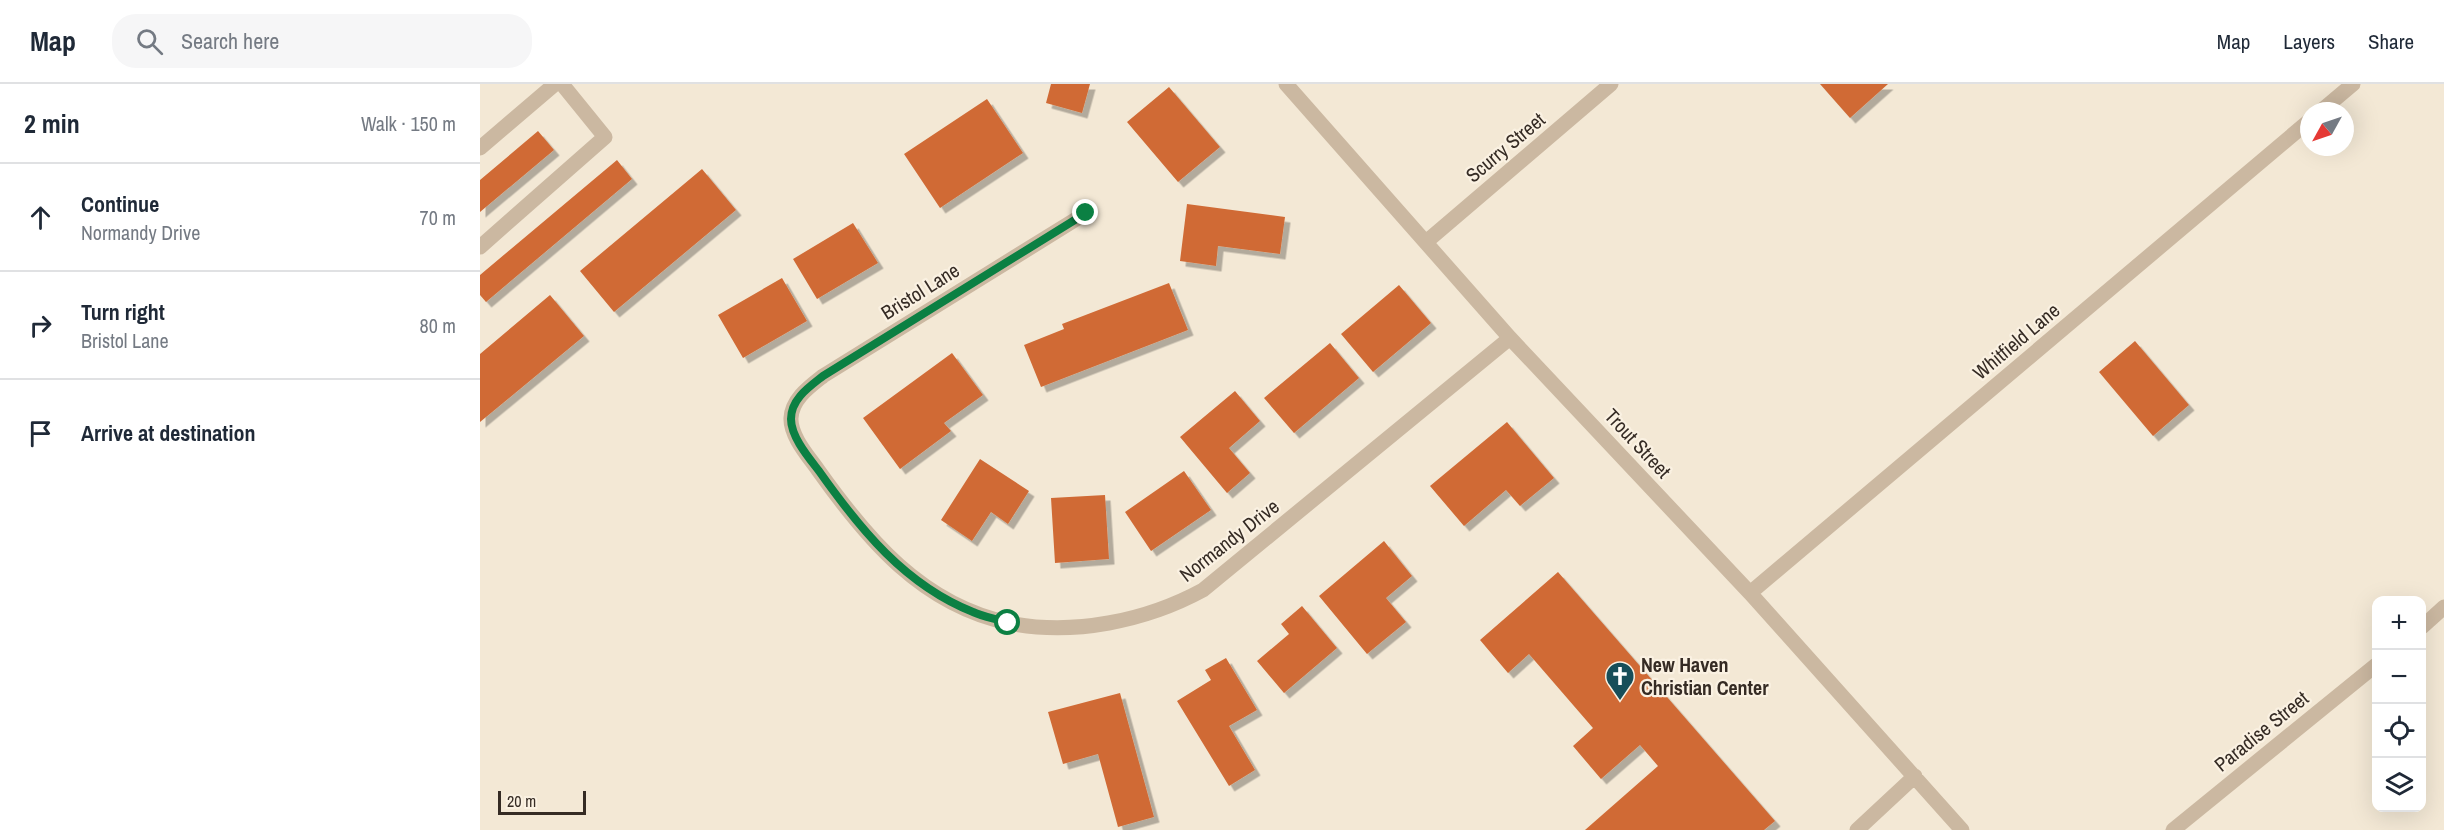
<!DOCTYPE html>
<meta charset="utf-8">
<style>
:root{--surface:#fff;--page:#f6f6f7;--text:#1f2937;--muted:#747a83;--line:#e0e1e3}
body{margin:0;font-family:"Archivo Narrow",sans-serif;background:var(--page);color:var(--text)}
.controls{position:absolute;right:18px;bottom:18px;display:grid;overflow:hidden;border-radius:12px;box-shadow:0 6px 24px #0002}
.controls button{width:54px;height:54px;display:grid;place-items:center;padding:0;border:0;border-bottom:2px solid var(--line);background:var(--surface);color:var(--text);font:30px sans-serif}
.compass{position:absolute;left:1820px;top:18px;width:54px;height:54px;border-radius:50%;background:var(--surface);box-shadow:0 6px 24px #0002;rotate:230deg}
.scale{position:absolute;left:18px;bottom:15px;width:88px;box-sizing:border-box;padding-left:6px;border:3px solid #352b24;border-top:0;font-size:16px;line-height:21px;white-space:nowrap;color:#352b24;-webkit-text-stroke:4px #faf1e2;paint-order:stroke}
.stop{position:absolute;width:18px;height:18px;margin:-14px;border:4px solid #0b8043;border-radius:50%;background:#fff}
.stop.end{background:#0b8043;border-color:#fff;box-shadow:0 2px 6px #0008}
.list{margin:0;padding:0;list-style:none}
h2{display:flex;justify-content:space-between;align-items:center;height:78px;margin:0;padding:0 24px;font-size:26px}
h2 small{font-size:20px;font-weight:400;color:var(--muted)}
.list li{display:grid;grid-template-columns:39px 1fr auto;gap:18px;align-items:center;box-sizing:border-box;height:108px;padding:0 24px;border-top:2px solid var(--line)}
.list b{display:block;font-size:22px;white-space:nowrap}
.list p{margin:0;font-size:20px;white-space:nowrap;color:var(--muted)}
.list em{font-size:20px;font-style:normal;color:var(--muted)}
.icon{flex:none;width:33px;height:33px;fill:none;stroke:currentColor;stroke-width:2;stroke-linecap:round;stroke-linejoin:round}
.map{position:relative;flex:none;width:1964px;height:746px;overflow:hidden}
header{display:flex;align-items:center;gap:36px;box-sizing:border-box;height:84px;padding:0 30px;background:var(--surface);border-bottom:2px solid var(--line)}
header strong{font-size:28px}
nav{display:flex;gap:33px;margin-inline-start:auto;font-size:21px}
.search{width:420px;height:54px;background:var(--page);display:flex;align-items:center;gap:15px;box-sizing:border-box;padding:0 21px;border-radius:24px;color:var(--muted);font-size:22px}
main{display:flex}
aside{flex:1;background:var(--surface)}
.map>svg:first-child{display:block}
</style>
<header>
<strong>Map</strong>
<div class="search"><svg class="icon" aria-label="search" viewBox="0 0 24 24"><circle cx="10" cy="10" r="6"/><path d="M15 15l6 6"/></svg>Search here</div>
<nav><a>Map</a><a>Layers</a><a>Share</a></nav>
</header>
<main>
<aside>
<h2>2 min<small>Walk · 150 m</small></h2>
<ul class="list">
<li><svg class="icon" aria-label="ahead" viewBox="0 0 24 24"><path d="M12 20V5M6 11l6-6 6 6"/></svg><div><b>Continue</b><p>Normandy Drive</p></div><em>70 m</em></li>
<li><svg class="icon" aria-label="right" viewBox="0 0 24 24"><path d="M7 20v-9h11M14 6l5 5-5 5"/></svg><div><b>Turn right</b><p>Bristol Lane</p></div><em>80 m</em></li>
<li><svg class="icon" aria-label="arrive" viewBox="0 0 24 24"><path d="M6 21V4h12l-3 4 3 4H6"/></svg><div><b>Arrive at destination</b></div></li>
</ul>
</aside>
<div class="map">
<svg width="1964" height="746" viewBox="0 0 1964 746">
<defs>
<filter id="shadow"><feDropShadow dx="5.5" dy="5.5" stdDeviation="0" flood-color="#0004"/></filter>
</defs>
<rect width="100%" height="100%" fill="#f3e8d5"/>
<path fill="#d06b36" filter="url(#shadow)" d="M 571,0 L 610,0 L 602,29 L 566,19 Z
M 1340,0 L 1408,0 L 1370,34 Z
M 689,3 L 740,63 L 698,98 L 647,38 Z
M 507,15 L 543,69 L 460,124 L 424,70 Z
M 58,47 L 74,66 L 0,128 L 0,96 Z
M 137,76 L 152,95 L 6,218 L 0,211 L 0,191 Z
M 222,85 L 256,126 L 134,228 L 100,187 Z
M 707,120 L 805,133 L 800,170 L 738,162 L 736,182 L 700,177 Z
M 373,139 L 398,179 L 337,215 L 313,175 Z
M 302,194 L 327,237 L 263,274 L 238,231 Z
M 689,199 L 708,246 L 561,303 L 544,261 L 584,245 L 582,240 Z
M 919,201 L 951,239 L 893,288 L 861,250 Z
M 70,211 L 104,252 L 0,338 L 0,270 Z
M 1655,257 L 1709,321 L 1673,352 L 1619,288 Z
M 850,259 L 879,294 L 814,349 L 784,314 Z
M 472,269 L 503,311 L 464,339 L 471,347 L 420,385 L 383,334 Z
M 755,307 L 780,337 L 749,364 L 770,389 L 747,409 L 700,353 Z
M 1027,338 L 1074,394 L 1040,422 L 1026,406 L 984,442 L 950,402 Z
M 500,375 L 549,407 L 528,440 L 511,428 L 492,457 L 461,436 Z
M 704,387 L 731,426 L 671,467 L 645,428 Z
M 625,411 L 629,475 L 575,479 L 571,414 Z
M 904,457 L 932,492 L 906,514 L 926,538 L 887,570 L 839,512 Z
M 1078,488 L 1295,737 L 1284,746 L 1105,746 L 1178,682 L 1160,661 L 1121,695 L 1093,662 L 1113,644 L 1049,570 L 1028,589 L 1000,556 Z
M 822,522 L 857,564 L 804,609 L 777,577 L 809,550 L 801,540 Z
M 746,574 L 777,626 L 749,642 L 775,686 L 749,702 L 697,617 L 731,596 L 725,586 Z
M 640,609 L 674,733 L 638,743 L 618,670 L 583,680 L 568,628 Z"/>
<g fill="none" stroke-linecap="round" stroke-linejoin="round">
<path stroke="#cbb8a1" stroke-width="15" d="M 0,64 L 75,0
M 0,163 L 125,53 L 82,0"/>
<path stroke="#cbb8a1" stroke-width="15" d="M 806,0 L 1030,254 L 1270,509 L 1482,746
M 1841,27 L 1873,0
M 606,129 L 343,292 C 329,303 312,315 311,334 C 310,352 329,373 338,386 C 387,455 442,521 529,539 C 593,552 666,537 723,506 L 1030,254
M 946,158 L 1131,0
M 1270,509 L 1829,37
M 1942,543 L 1964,523
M 1377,746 L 1435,692
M 1693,746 L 1896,581"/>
</g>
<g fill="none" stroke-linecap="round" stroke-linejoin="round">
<path stroke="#0b8043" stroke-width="8" d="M 528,539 C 517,535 504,533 493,528 C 425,501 380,445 339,387 C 329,374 311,353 311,335 C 311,315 329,303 343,292 L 606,129"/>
</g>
<defs>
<g id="church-pin" transform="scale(1.5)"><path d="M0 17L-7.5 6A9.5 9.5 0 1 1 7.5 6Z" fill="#174e59" stroke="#faf1e2"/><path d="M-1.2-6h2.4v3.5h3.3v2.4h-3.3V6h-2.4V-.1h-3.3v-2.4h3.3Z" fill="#fff"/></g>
</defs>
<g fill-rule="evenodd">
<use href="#church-pin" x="1140" y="592"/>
</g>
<g text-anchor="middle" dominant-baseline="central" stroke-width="4.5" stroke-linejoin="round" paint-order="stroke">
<g font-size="20" fill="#352b24" stroke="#faf1e2">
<text transform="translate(1025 63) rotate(-40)">Scurry Street</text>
<text transform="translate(440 207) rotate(-32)">Bristol Lane</text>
<text transform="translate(1536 257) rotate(-40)">Whitfield Lane</text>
<text transform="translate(1158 359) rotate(47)">Trout Street</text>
<text transform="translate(749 456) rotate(-38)">Normandy Drive</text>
<text transform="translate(1781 647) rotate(-39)">Paradise Street</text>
</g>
<g font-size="20" font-weight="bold" fill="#352b24" stroke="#faf1e2" text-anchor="start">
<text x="1161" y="580">New Haven<tspan x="1161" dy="23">Christian Center</tspan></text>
</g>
</g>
</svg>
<div class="controls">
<button>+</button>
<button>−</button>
<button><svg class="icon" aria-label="locate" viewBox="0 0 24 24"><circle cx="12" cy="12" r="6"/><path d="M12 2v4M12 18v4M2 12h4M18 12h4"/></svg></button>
<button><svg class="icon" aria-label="layers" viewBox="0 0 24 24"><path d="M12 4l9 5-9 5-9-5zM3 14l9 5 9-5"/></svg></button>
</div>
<svg class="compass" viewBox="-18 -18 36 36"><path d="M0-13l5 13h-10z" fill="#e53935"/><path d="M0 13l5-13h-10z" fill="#747a83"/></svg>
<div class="scale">20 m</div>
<div class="stop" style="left:528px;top:539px"></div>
<div class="stop end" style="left:606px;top:129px"></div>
</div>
</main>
